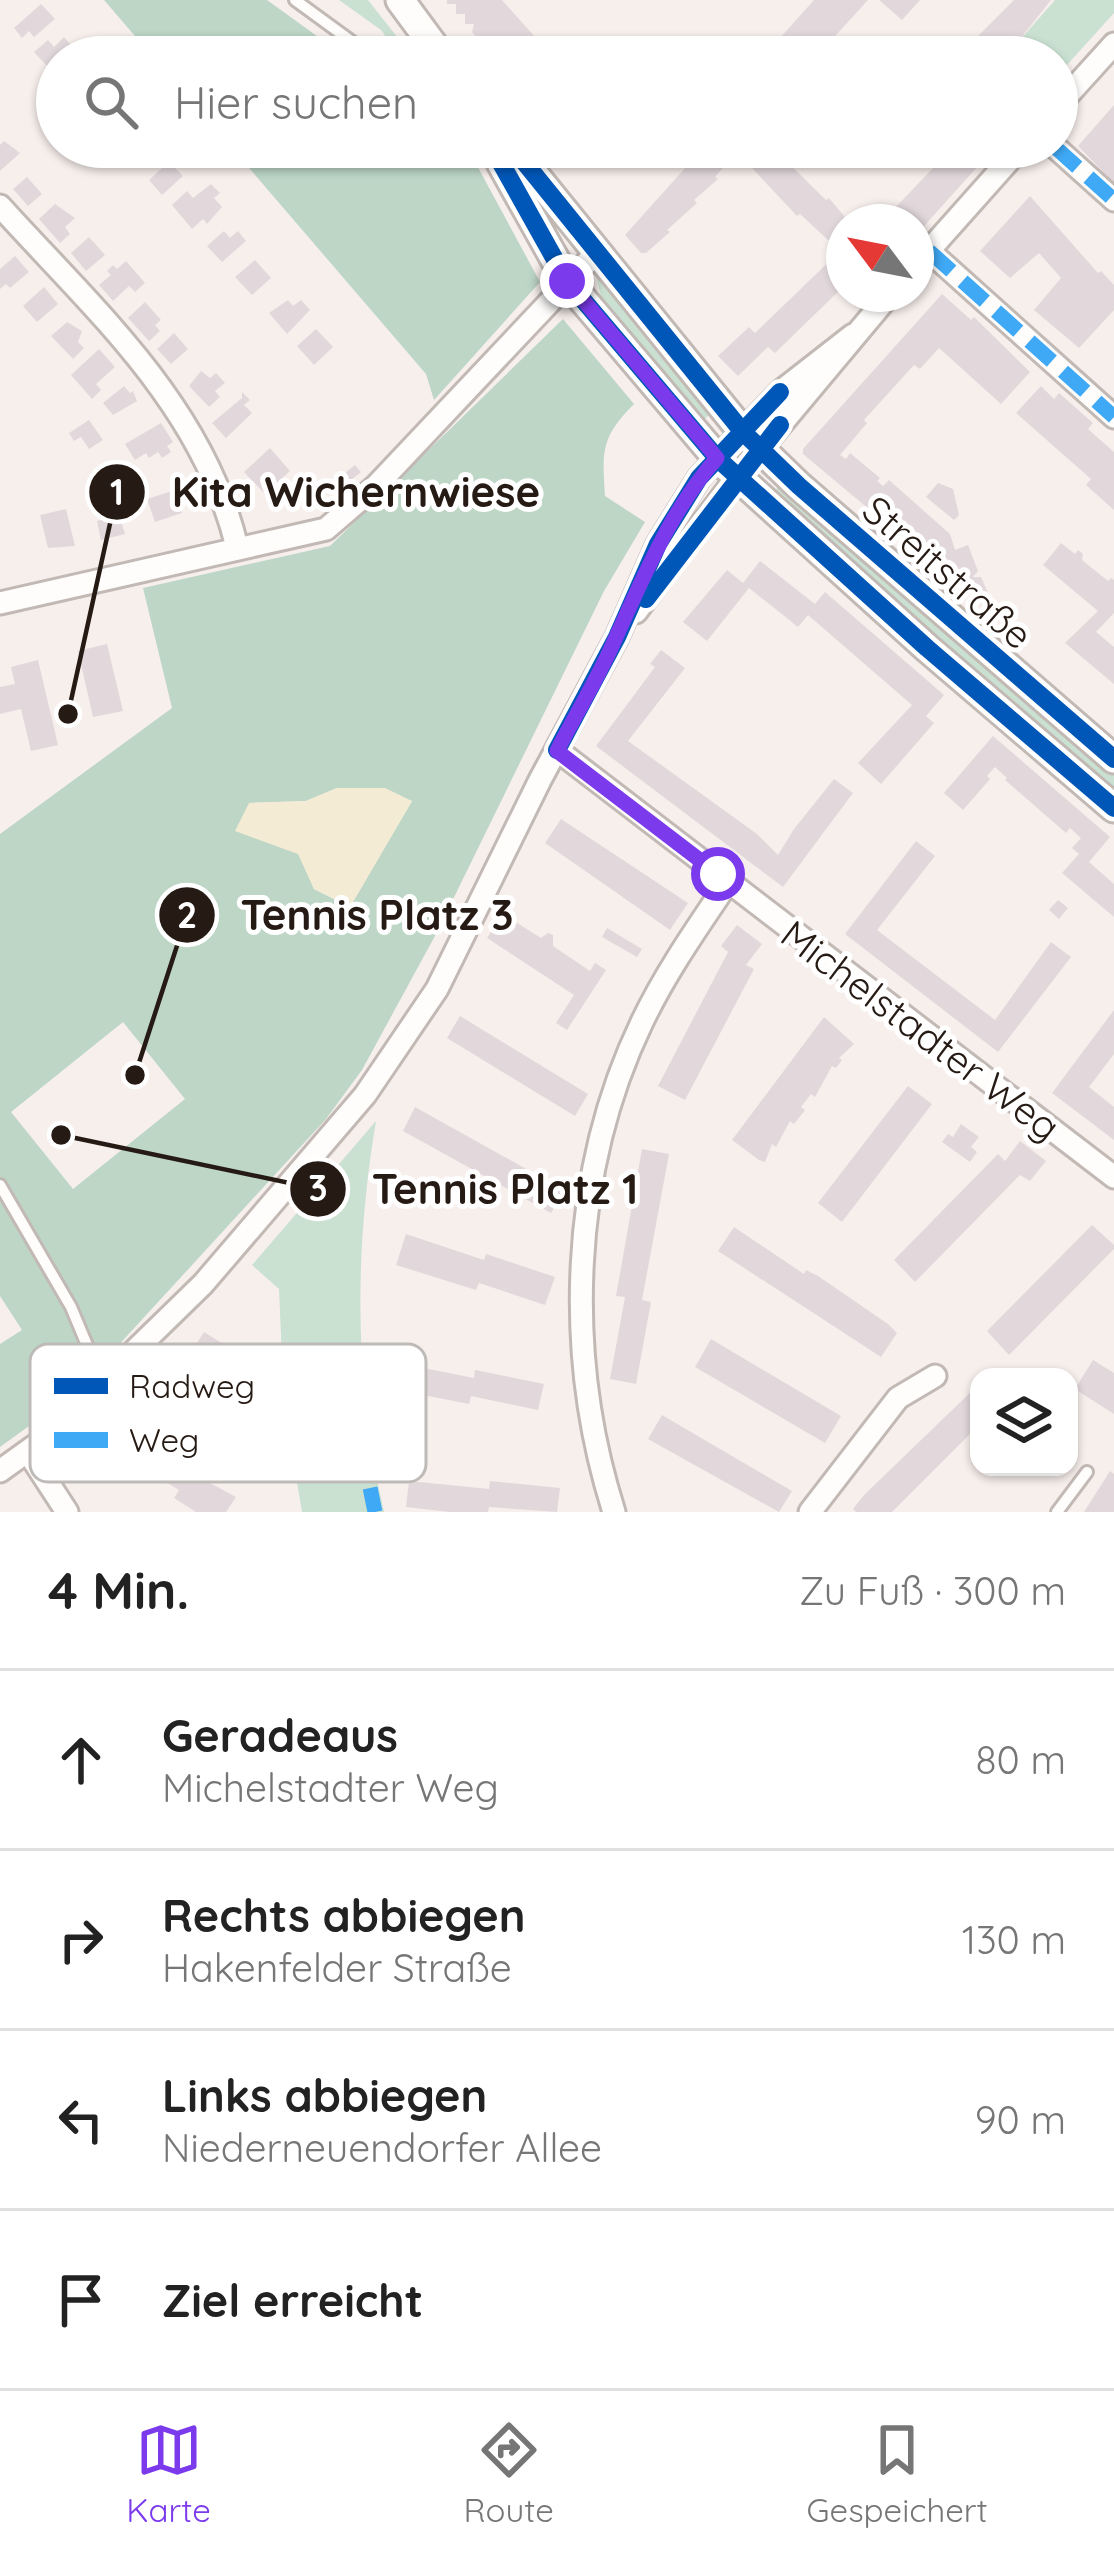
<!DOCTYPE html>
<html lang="de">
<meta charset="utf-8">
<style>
:root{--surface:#fff;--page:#f2f2f2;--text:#222;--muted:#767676;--line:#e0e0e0;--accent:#7c3aed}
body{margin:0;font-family:Quicksand,sans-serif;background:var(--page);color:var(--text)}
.controls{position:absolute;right:36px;bottom:36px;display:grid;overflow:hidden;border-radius:24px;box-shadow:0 3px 9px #0004}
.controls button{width:108px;height:108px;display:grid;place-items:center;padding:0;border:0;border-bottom:3px solid var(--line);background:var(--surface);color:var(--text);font:60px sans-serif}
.compass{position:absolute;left:826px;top:204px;width:108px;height:108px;border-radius:50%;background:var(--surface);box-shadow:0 3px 9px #0004;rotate:302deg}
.stop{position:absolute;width:36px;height:36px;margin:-27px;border:9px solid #7c3aed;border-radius:50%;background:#fff}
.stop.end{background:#7c3aed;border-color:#fff;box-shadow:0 3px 12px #0008}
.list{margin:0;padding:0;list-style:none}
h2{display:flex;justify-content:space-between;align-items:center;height:156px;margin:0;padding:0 48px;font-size:51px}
h2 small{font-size:39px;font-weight:400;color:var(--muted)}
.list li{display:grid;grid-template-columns:78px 1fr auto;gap:36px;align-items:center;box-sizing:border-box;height:180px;padding:0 48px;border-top:3px solid var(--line)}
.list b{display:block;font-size:45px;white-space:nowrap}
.list p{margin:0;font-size:39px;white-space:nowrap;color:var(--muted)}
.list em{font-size:39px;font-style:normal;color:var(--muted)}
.icon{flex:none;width:66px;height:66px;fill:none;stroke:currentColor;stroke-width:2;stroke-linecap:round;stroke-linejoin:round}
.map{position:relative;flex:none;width:1114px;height:1512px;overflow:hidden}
.search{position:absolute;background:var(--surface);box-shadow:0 3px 9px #0004;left:36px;right:36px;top:36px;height:132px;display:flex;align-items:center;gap:30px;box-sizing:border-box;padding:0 42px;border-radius:66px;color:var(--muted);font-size:45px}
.sheet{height:876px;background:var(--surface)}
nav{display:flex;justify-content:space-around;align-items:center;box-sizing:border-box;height:168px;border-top:3px solid var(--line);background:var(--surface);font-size:33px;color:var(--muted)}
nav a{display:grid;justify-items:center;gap:6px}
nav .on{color:var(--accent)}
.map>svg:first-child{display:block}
</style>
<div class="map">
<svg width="1114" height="1512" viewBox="0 0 1114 1512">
<rect width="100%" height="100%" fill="#f7efec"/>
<path fill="#cae1d1" d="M 339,0 L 368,0 L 413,57 L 401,57 L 381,30 Z
M 1055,0 L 1114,0 L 1114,13 L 1057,76 L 1057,57 L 1005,57 Z
M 595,272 L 714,411 L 701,422 L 603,305 Z
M 780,485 L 1114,771 L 1114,796 L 771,495 Z
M 376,1121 C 354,1253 354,1382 384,1512 L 302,1512 L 284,1405 L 279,1289 L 252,1265 Z"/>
<path fill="#bdd6c6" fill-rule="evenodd" d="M 104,0 L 267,0 L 346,57 L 153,57 Z
M 231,147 L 467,147 L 540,282 L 434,400 L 426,374 Z
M 563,319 L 634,404 C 601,437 602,451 605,496 L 645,522 L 604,591 L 436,934 L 362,1070 L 326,1119 L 104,1361 L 47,1413 L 0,1447 L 0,1344 L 22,1330 L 0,1296 L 0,834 L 172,708 L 143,588 L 330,546 ZM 337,788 L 412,801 L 350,907 L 314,889 L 299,854 L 249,803 L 306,801 ZM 123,1022 L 185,1099 L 73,1189 L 11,1112 Z"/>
<path fill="#f4ebd5" d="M 337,788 L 385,788 L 412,801 L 350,907 L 314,889 L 298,854 L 235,831 L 249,803 L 306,801 Z"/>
<path fill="#e2d8db" d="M 447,0 L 502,0 L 553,57 L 481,57 L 474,47 L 480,41 L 472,32 L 474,24 L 465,24 L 465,14 L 456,14 L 456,4 L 447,4 Z
M 814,0 L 868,0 L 816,57 L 763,57 Z
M 879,0 L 920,0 L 902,20 Z
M 1014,0 L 1051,0 L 1021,38 L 1005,52 L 1006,57 L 963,57 L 980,38 L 978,36 Z
M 41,4 L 55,19 L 34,37 L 29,31 L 22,38 L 14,28 Z
M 668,36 L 677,36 L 676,42 L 693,43 L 692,57 L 648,57 L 652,41 L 668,41 Z
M 64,37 L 76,51 L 69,57 L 57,57 L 57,68 L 48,76 L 43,71 L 48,67 L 34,52 L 48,40 L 54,47 Z
M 1114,105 L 1114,183 L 1078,146 Z
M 4,141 L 20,153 L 0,171 L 0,145 Z
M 120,147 L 150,147 L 152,150 L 136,165 Z
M 574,147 L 609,147 L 599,152 L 599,156 L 583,155 L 584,151 Z
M 704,147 L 716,147 L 724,155 L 732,147 L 779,147 L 775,150 L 826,200 L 829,198 L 849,222 L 844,222 L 844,232 L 837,239 L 844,245 L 844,286 L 775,353 L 768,347 L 738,376 L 718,356 L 749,327 L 755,333 L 840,251 L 800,214 L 797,216 L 737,152 L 715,177 L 718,179 L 694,200 L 697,203 L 667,230 L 670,232 L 646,253 L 641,253 L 625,235 Z
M 849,147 L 873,147 L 862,159 Z
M 953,147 L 977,147 L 987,156 L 916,235 L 916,222 L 890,222 L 899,212 L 895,208 Z
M 169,162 L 183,176 L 162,195 L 149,180 Z
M 27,177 L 42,194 L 28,206 L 13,189 Z
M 211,184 L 220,193 L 214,198 L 222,207 L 207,224 L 203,219 L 192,229 L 172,205 L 187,191 L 193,198 Z
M 1030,196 L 1098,273 L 1101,271 L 1114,285 L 1114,310 L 1079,348 L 1034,310 L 1061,278 L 1039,253 L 1010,278 L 980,251 Z
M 55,204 L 75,218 L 65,227 L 70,234 L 60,243 L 39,219 Z
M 224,231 L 230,238 L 238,231 L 246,241 L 222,262 L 207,246 Z
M 89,237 L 105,255 L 86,271 L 71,253 Z
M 15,256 L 29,272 L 10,288 L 6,284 L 0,289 L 0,269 Z
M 255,260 L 271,278 L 252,295 L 235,277 Z
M 126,261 L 145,283 L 135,292 L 129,286 L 113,301 L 99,285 L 111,275 L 107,271 L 113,265 L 117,269 Z
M 44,287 L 58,304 L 37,322 L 23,306 Z
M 942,294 L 971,320 L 974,317 L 1030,372 L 1001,404 L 939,348 L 920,369 L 914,365 L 864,420 L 867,423 L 840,455 L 846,459 L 850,453 L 880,478 L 877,481 L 883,486 L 889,480 L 950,534 L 955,550 L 968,545 L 978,571 L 973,577 L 981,577 L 992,602 L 986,607 L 803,454 L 803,449 Z
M 288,300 L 293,306 L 301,300 L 310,310 L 287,334 L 269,313 Z
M 145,302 L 161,320 L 155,325 L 160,331 L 149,341 L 128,318 Z
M 67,322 L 82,331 L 78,342 L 84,348 L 73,359 L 51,336 Z
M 316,329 L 333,347 L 314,365 L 297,346 Z
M 174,333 L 188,349 L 171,364 L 157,349 Z
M 99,349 L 115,367 L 96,384 L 101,390 L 92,399 L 71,375 Z
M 201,371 L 210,378 L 216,373 L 225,383 L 215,391 L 220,397 L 209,407 L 189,386 Z
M 124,386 L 130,393 L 133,391 L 137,401 L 113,415 L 103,403 Z
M 1041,386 L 1054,399 L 1059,393 L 1093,423 L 1088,429 L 1114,452 L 1114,510 L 1086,485 L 1091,479 L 1016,413 Z
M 242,392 L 250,400 L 244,405 L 252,413 L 226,438 L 212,423 L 242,398 Z
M 89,420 L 103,440 L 89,449 L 81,437 L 74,441 L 69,433 Z
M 161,423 L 173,442 L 167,446 L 171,452 L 162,458 L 158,452 L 149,458 L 146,453 L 135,460 L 125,444 Z
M 270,448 L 290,471 L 265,494 L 244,472 Z
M 355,465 L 361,472 L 346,484 L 340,477 Z
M 938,483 L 953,489 L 959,515 L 954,520 L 926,497 Z
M 172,491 L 182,513 L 155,522 L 147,499 Z
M 66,509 L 75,546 L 48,548 L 40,515 Z
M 119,515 L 125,534 L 101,540 L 97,521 Z
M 1061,543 L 1075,554 L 1078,550 L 1083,554 L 1082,560 L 1108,581 L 1111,578 L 1114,580 L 1114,613 L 1096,632 L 1114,647 L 1114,684 L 1065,643 L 1098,611 L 1043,565 Z
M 760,561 L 815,604 L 825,592 L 944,695 L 926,716 L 934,723 L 881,784 L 858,763 L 912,705 L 808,615 L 798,627 L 749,588 L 707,641 L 683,622 L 727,570 L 743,583 Z
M 107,644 L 123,711 L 93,717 L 78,651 Z
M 661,650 L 685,668 L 628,741 L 757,834 L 778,855 L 794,829 L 834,779 L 853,793 L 783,887 L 596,746 L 655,667 L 650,664 Z
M 38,660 L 58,745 L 31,751 L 21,709 L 0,714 L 0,687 L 15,684 L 11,667 Z
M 993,736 L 1110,837 L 1089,862 L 1114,884 L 1114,917 L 1062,873 L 1079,854 L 1072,848 L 1081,838 L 1070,828 L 1066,833 L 1005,780 L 1007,778 L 995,767 L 987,776 L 990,779 L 963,810 L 944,793 Z
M 561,819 L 688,903 L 670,930 L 545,843 Z
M 916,841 L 935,856 L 877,930 L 995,1020 L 1051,942 L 1071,957 L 998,1052 L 845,934 Z
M 1058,900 L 1068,908 L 1059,919 L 1049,910 Z
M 503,914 L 541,938 L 548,933 L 553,935 L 553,946 L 590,971 L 595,963 L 606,970 L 567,1030 L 556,1023 L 574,995 L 487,938 Z
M 737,925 L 762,944 L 746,965 L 754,969 L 685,1100 L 658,1086 L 728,952 L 721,946 Z
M 607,928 L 642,949 L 637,957 L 602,937 Z
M 1114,1010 L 1114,1054 L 1089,1087 L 1114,1107 L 1114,1140 L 1052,1093 Z
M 460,1016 L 588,1094 L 575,1116 L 447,1038 Z
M 824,1017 L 854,1044 L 839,1058 L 842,1060 L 836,1068 L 832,1066 L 815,1097 L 811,1094 L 801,1107 L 805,1110 L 794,1124 L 790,1121 L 776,1147 L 772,1144 L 765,1162 L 759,1160 L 732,1140 Z
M 908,1086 L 932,1104 L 842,1222 L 818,1203 Z
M 415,1107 L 564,1190 L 551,1213 L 403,1131 Z
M 961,1124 L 979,1137 L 971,1147 L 977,1152 L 970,1162 L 942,1142 L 948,1134 L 953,1137 Z
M 1020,1141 L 1046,1161 L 1030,1181 L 1020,1175 L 915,1282 L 894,1260 L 998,1154 L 1005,1161 Z
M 642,1149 L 669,1154 L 642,1300 L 651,1302 L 636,1384 L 610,1379 L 625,1297 L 616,1296 Z
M 1092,1225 L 1114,1245 L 1114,1249 L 1009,1355 L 987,1331 Z
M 734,1227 L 804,1274 L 806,1270 L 818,1276 L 888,1324 L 897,1333 L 881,1357 L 718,1251 Z
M 406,1234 L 484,1260 L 486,1254 L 555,1277 L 545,1305 L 479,1283 L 476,1290 L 396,1265 Z
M 204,1332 L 230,1348 L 219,1366 L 223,1368 L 198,1401 L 189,1395 L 165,1433 L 195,1451 L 191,1459 L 201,1465 L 195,1475 L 236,1497 L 226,1512 L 196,1512 L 174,1498 L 179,1490 L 151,1473 L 154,1468 L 133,1454 L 149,1429 L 136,1421 L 162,1379 L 171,1384 Z
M 711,1339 L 841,1416 L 825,1443 L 695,1367 Z
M 1093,1360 L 1114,1373 L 1114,1414 L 1075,1389 Z
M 393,1362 L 474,1378 L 475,1370 L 544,1384 L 538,1410 L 471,1396 L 469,1404 L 388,1388 Z
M 976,1387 L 979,1425 L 892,1512 L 856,1512 L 853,1509 L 864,1495 Z
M 662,1415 L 792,1491 L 779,1512 L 648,1439 Z
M 1110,1471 L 1114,1474 L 1114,1512 L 1084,1512 Z
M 409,1481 L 489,1489 L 490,1481 L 560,1488 L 557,1512 L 489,1507 L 488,1512 L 450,1512 L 406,1507 Z"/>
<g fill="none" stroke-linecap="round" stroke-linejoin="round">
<g stroke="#c2b9b4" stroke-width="16">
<path id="lane" d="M 295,0 L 373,57
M 0,1185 L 71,1307 L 102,1381
M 1057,1512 L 1087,1472"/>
</g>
<g stroke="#c2b9b4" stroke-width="27">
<path id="street" d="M 1057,107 L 1114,44
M 1055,147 L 1114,200
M 0,206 C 95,311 203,405 237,547
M 929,251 L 1114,417
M 916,265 L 1021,147
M 0,603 L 326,529 L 376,486 L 595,254
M 636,612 L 737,477 L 890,294
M 557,750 L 1114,1177
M 28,1452 L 67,1512
M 0,1471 L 43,1440 L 203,1284 L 365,1095 L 437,989 L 540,780 L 617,637 L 658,544 L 699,478 L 780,392 L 853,335
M 614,1512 C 564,1355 570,1172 642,1022 C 666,972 697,928 728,882
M 810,1512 L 898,1398 L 935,1376"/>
</g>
<g stroke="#c2b9b4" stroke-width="33">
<path id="secondary" d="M 400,0 L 442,57
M 502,147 L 501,163 L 567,281 L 717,458 L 927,648 L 1114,808
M 512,147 L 742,431 L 799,486 L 1114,759"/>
</g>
<use href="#lane" stroke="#fefdfc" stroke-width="10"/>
<use href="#street" stroke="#fefdfc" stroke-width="21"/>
<use href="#secondary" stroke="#fefdfc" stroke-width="27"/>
<path stroke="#3fa9f5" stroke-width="15" stroke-dasharray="30 15" stroke-linecap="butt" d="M 1055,147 L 1114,200
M 929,251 L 1114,417
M 343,1374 L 343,1393 L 355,1418 L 365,1463 L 387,1462
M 301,1471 L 365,1463 L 375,1512"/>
<g stroke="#fff" stroke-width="26">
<path id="cycleway" d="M 502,147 L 501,163 L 567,281 L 717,458 L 927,648 L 1114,808
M 512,147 L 742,431 L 799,486 L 1114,759
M 646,599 L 780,425
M 557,750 L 617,637 L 658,544 L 699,478 L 780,392"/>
</g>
<use href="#cycleway" stroke="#0057b8" stroke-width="18"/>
</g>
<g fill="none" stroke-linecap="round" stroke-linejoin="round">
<path stroke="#7c3aed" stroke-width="15" d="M 567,281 L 717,458 C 671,510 646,572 617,635 C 600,675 577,712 557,751 L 718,874"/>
</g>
<g text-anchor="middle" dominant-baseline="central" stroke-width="10" stroke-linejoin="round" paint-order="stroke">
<g font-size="39" fill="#261a14" stroke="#fff">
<text transform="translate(948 572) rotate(41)">Streitstraße</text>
<text transform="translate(921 1030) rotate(37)">Michelstadter Weg</text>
</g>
</g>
<rect x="30" y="1344" width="396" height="138" rx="18" fill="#fff" stroke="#bebab8" stroke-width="3"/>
<rect x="54" y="1378" width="54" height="16" fill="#0057b8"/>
<rect x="54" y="1432" width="54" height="16" fill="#3fa9f5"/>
<g font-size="33" fill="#261a14">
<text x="129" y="1398">Radweg</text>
<text x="129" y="1452">Weg</text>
</g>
<path fill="none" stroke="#261a14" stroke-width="4.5" d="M68 714L117 492M135 1075L187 915M61 1135L318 1189"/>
<g fill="#261a14" stroke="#fff" stroke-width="4.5">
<circle cx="68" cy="714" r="12"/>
<circle cx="135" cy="1075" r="12"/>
<circle cx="61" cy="1135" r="12"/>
<circle cx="117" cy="492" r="30"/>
<circle cx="187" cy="915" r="30"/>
<circle cx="318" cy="1189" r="30"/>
</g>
<g font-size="36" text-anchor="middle" font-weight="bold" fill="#fff">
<text x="117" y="505">1</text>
<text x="187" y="928">2</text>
<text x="318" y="1201">3</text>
</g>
<g font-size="42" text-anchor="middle" font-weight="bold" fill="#261a14" stroke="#fff" stroke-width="10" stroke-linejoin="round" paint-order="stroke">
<text x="356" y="507">Kita Wichernwiese</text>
<text x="377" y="930">Tennis Platz 3</text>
<text x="505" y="1204">Tennis Platz 1</text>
</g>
</svg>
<div class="controls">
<button><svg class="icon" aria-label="layers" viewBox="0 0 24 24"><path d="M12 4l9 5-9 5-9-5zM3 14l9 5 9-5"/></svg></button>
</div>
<svg class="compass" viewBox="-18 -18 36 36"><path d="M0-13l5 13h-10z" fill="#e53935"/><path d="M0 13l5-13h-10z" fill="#767676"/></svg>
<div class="stop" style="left:718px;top:874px"></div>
<div class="stop end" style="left:567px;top:281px"></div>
<div class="search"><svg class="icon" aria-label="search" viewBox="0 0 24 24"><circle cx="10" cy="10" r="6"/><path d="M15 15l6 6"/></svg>Hier suchen</div>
</div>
<section class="sheet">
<h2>4 Min.<small>Zu Fuß · 300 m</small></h2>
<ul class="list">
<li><svg class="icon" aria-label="ahead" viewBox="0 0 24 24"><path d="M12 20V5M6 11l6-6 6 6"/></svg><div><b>Geradeaus</b><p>Michelstadter Weg</p></div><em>80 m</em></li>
<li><svg class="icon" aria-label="right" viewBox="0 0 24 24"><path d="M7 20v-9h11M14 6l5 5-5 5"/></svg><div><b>Rechts abbiegen</b><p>Hakenfelder Straße</p></div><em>130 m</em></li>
<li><svg class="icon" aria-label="left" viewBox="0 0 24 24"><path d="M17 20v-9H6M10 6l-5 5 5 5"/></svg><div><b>Links abbiegen</b><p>Niederneuendorfer Allee</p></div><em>90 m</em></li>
<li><svg class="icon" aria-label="arrive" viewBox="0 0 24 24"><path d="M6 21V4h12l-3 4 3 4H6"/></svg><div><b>Ziel erreicht</b></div></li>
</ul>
</section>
<nav>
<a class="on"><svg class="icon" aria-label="map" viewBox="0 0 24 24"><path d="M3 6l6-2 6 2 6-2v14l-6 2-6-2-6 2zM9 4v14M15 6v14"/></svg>Karte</a>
<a><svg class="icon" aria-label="directions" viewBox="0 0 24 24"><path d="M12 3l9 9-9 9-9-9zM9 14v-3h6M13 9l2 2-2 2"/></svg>Route</a>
<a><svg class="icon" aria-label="saved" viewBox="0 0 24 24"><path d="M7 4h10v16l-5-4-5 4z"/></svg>Gespeichert</a>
</nav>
